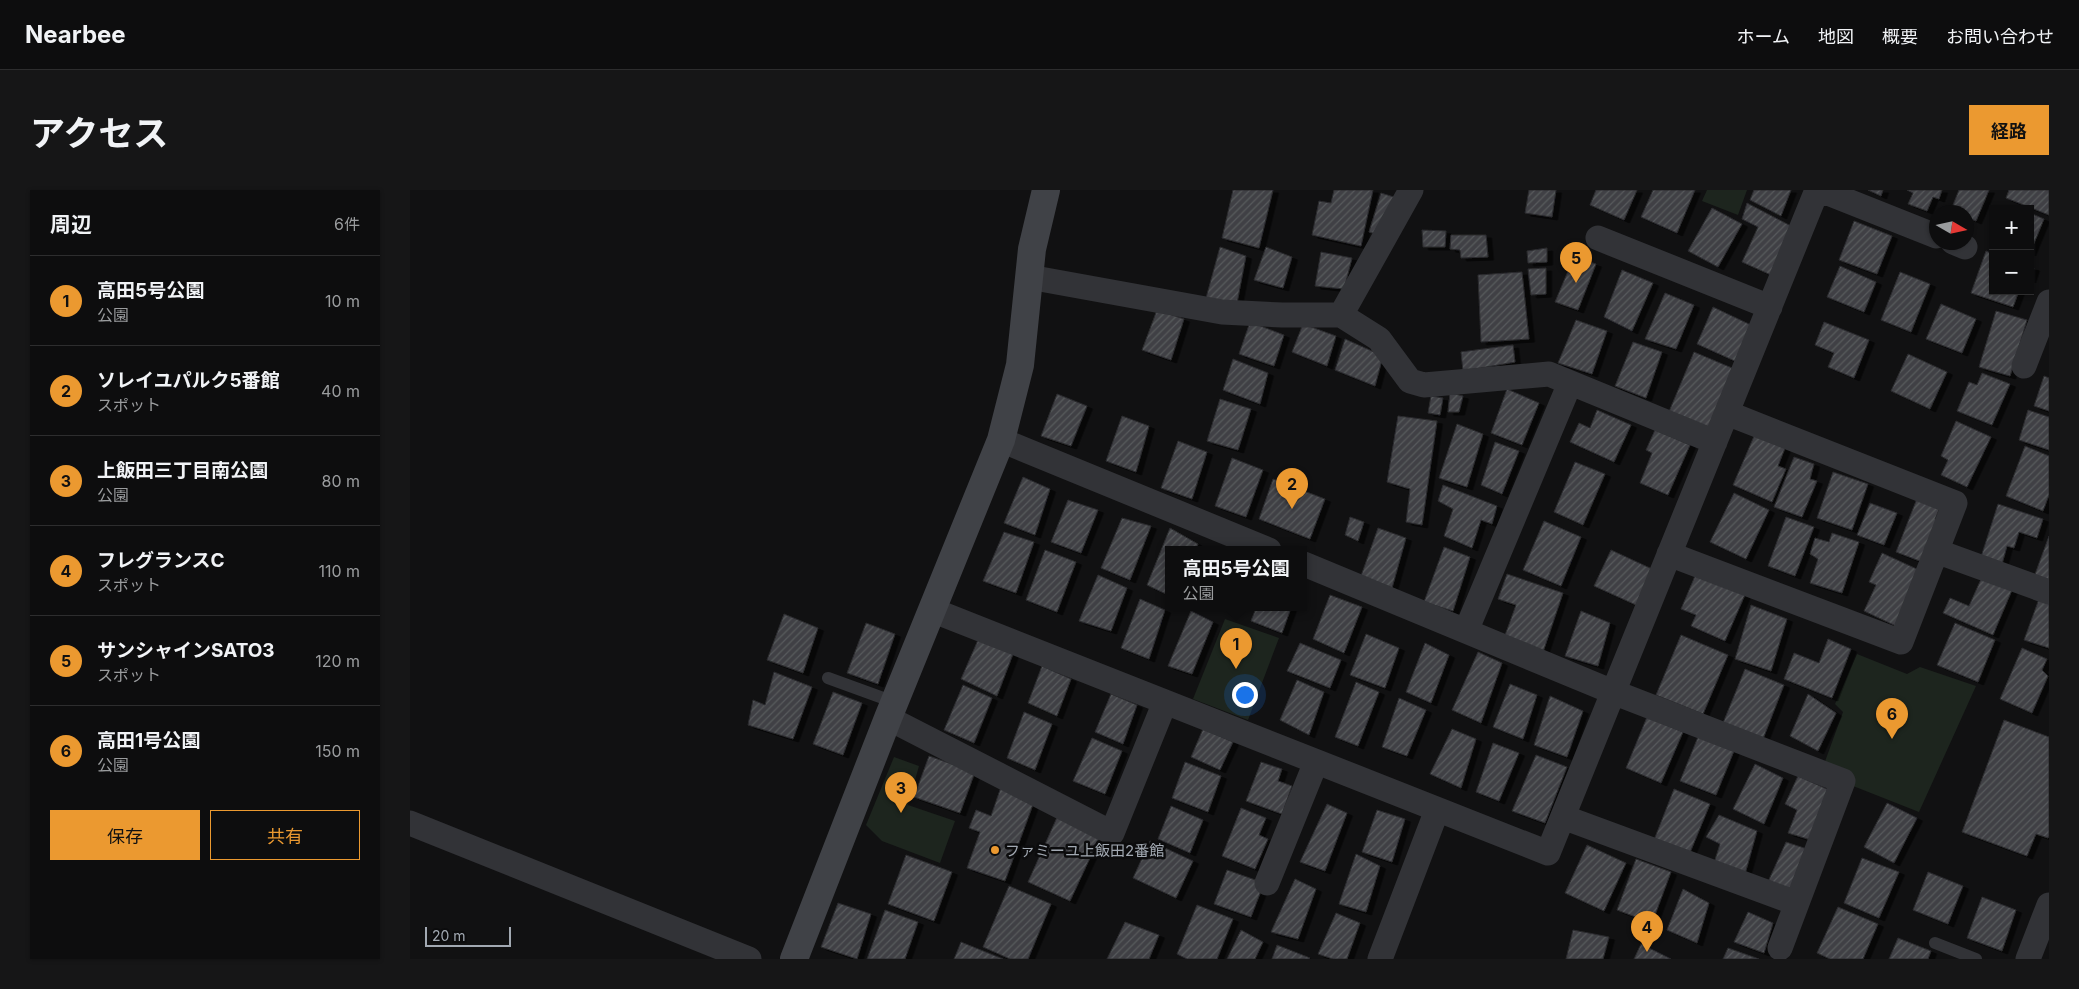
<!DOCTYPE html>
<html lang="ja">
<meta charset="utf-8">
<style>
:root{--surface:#0d0d0e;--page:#161617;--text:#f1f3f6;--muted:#9a9c9e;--line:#2d2d2e;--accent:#eb9930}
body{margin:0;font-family:Inter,"Noto Sans JP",sans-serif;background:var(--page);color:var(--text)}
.controls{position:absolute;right:15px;top:15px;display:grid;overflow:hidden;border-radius:0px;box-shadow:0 1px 4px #0004}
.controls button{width:45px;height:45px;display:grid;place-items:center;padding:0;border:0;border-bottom:1px solid var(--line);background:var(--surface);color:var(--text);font:25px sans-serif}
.compass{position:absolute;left:1519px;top:15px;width:45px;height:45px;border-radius:50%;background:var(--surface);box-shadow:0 1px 4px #0004;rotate:99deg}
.scale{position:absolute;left:15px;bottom:12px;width:86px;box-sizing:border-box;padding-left:5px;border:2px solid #a2a9b2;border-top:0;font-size:14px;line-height:18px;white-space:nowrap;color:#a2a9b2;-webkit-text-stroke:4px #0c0c0d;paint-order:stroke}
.you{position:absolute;left:834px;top:504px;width:18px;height:18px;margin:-12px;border:4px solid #fff;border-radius:50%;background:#1a73e8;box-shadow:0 0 0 8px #1a73e833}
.badge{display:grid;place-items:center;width:32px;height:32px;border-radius:50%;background:var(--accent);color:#111;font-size:16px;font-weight:700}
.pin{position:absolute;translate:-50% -41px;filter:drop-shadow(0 1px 2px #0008)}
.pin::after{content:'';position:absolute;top:26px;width:18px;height:15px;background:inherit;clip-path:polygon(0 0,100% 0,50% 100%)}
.popup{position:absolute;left:755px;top:356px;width:142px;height:65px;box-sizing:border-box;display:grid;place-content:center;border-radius:0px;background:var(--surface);filter:drop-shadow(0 1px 4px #0005);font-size:16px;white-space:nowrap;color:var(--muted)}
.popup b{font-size:19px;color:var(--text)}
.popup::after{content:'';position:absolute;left:50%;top:100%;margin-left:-10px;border:10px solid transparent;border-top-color:var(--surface)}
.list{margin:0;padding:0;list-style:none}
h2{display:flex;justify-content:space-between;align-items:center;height:65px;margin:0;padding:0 20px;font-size:21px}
h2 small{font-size:16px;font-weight:400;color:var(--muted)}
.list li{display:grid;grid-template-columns:32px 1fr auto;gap:15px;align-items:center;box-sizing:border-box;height:90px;padding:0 20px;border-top:1px solid var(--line)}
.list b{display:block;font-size:19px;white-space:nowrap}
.list p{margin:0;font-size:16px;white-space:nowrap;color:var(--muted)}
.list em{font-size:16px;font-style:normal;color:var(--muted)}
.actions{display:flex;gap:10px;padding:15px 20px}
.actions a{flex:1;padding:11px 0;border:1px solid var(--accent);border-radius:0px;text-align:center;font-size:18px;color:var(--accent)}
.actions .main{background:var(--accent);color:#111}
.map{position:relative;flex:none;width:1639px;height:769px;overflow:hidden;border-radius:0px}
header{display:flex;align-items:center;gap:30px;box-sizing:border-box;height:70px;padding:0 25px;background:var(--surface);border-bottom:1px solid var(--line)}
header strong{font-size:24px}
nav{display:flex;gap:28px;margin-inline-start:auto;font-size:18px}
.intro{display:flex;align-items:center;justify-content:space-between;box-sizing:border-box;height:120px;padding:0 30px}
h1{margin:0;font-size:35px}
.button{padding:12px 22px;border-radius:0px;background:var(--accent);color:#111;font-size:18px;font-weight:700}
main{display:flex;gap:30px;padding:0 30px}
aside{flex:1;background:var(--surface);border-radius:0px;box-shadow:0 1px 4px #0004}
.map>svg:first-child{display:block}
</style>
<header>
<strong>Nearbee</strong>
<nav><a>ホーム</a><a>地図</a><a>概要</a><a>お問い合わせ</a></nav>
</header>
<div class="intro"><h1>アクセス</h1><a class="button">経路</a></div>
<main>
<aside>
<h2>周辺<small>6件</small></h2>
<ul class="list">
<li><span class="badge">1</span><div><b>高田5号公園</b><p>公園</p></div><em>10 m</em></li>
<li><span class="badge">2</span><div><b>ソレイユパルク5番館</b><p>スポット</p></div><em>40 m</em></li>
<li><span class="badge">3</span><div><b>上飯田三丁目南公園</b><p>公園</p></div><em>80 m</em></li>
<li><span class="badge">4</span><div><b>フレグランスC</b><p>スポット</p></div><em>110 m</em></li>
<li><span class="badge">5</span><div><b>サンシャインSATO3</b><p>スポット</p></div><em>120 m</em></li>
<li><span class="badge">6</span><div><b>高田1号公園</b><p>公園</p></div><em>150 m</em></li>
</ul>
<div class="actions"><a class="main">保存</a><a>共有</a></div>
</aside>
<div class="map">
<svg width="1639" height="769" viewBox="0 0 1639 769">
<defs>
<pattern id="building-hatch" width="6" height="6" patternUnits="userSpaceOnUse" patternTransform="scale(1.25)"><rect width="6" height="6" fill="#404145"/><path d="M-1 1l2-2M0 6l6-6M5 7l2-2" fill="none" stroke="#585a5d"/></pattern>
<filter id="shadow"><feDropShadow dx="5.5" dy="3" stdDeviation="0" flood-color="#0009"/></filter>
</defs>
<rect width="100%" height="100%" fill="#111112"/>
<path fill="#1d251e" d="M 1297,0 L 1337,0 L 1328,25 L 1292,11 Z
M 815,429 L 869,448 L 838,530 L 783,509 Z
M 1447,464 L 1497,484 L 1510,477 L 1566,496 L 1509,622 L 1438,594 L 1413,577 L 1433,522 L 1425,514 Z
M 484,567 L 509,576 L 498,615 L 545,631 L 530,673 L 472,651 L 456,635 Z"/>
<path fill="url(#building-hatch)" stroke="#2b2b2e" filter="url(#shadow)" d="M 823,0 L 863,0 L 849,58 L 812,48 Z
M 924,0 L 963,0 L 951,56 L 902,45 L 909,11 L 921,13 Z
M 1119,0 L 1146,0 L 1142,27 L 1115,23 Z
M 1186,0 L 1227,0 L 1214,30 L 1180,15 Z
M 1243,0 L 1285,0 L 1267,43 L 1231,27 Z
M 1344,0 L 1381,0 L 1371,26 L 1340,10 Z
M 1458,0 L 1473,0 L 1471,6 Z
M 1532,0 L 1529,9 L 1523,7 L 1517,21 L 1498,14 L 1503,3 L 1497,0 Z
M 1549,0 L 1579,0 L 1566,31 L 1556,27 L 1556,22 L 1547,22 L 1541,20 Z
M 1599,0 L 1639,0 L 1639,25 L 1596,8 Z
M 971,3 L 987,8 L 970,45 L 959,42 Z
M 1337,13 L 1381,36 L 1361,85 L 1332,72 L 1348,37 L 1332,29 Z
M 1302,18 L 1332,34 L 1308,77 L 1278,61 Z
M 1620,23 L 1634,29 L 1620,63 Z
M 1444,31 L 1482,46 L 1467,84 L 1429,70 Z
M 1012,40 L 1036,41 L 1035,57 L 1013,57 Z
M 1041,45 L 1076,45 L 1078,67 L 1051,68 L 1050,60 L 1040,59 Z
M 810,57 L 836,66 L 827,113 L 796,108 Z
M 856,57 L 882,67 L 873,98 L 844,90 Z
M 1137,58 L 1137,72 L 1118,73 L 1117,61 Z
M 1576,61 L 1583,64 L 1583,101 L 1609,101 L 1603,117 L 1561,103 Z
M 911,62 L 942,68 L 934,99 L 905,96 Z
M 1164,67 L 1186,74 L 1168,120 L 1145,112 Z
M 1430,76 L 1466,92 L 1454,122 L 1417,107 Z
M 1620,77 L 1624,78 L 1620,90 Z
M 1136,78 L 1136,104 L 1121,105 L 1118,79 Z
M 1212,80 L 1243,93 L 1222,141 L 1194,127 Z
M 1112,82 L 1119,149 L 1071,152 L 1068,85 Z
M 1490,82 L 1520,94 L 1501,142 L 1471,130 Z
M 1255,103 L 1284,115 L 1266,159 L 1235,149 Z
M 1531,114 L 1566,129 L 1552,163 L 1516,149 Z
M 1303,117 L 1343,136 L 1327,172 L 1287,154 Z
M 747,120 L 774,129 L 761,170 L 732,160 Z
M 1586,121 L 1617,130 L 1600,186 L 1569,177 Z
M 1166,130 L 1197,141 L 1182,184 L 1148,173 Z
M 840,132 L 874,145 L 864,176 L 829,164 Z
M 1414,132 L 1459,150 L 1444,188 L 1418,177 L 1424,163 L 1405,155 Z
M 893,134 L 926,146 L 917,176 L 882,162 Z
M 935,149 L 973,166 L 965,196 L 925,180 Z
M 1223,152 L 1252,162 L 1236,208 L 1205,196 Z
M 1103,155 L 1105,172 L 1053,181 L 1051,162 Z
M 1284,162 L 1322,178 L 1309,225 L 1295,239 L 1258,224 Z
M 1498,164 L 1537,182 L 1520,219 L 1481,201 Z
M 823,169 L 858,183 L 850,214 L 813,200 Z
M 1572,183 L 1600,194 L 1582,235 L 1547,221 L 1559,192 L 1567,195 Z
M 1634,186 L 1639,188 L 1639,221 L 1624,216 Z
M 1097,199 L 1129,213 L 1112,255 L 1081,243 Z
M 1040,203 L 1053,206 L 1049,222 L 1038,222 Z
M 647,204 L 677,216 L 661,256 L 631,246 Z
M 1021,206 L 1033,208 L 1030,225 L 1018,223 Z
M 810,209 L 841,219 L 828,260 L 797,251 Z
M 1187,220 L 1221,235 L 1204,272 L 1160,252 L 1169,233 L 1180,238 Z
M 1618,220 L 1639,227 L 1639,260 L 1609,250 Z
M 712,226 L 739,236 L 726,282 L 696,271 Z
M 988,226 L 1027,231 L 1012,335 L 996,332 L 1000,299 L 977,292 Z
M 1546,231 L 1581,247 L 1557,297 L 1531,285 L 1538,270 L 1531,266 Z
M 1047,234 L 1073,244 L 1057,297 L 1029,288 Z
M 1245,240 L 1280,255 L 1258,305 L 1230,293 L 1242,263 L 1236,260 Z
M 1345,244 L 1375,258 L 1368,276 L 1376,279 L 1362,312 L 1323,295 Z
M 768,251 L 797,262 L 782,309 L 751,298 Z
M 1085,252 L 1109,261 L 1092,304 L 1071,295 Z
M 1615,256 L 1639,266 L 1639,305 L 1633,321 L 1596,306 Z
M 1384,267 L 1404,274 L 1400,289 L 1407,291 L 1392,327 L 1364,317 Z
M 822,268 L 853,280 L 836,327 L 805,316 Z
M 1165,272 L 1195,284 L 1173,335 L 1144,322 Z
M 1423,282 L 1458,294 L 1442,340 L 1407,328 Z
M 613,287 L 640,299 L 625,345 L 594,333 Z
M 863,289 L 915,309 L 900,349 L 849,329 Z
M 1033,295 L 1087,316 L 1082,334 L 1071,330 L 1062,358 L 1034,346 L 1043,319 L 1028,311 Z
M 1324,303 L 1359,320 L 1336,369 L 1300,352 Z
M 1508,306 L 1531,315 L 1525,329 L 1531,331 L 1515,373 L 1486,362 Z
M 658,310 L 688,320 L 671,363 L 641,352 Z
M 1460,313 L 1487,323 L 1474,355 L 1447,345 Z
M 1588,314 L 1633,329 L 1627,348 L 1609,342 L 1604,358 L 1597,356 L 1592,374 L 1571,367 Z
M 940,327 L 954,332 L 948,351 L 935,345 Z
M 1376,327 L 1404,337 L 1385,386 L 1358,376 Z
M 712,328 L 741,336 L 720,390 L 691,378 Z
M 1134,331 L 1171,347 L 1151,396 L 1113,380 Z
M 760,338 L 788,354 L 786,360 L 758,360 L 758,405 L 737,395 Z
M 968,338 L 996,348 L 982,398 L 951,386 Z
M 594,342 L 624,352 L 606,403 L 573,391 Z
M 1422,343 L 1449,352 L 1432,403 L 1400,393 L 1408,369 L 1400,364 L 1405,348 L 1419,352 Z
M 1639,346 L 1639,393 L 1624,387 Z
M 1034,357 L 1060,367 L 1043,421 L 1014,412 Z
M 635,360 L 666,372 L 647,422 L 616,410 Z
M 1201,360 L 1242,379 L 1226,415 L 1184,396 Z
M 1472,363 L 1511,381 L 1486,436 L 1454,421 L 1466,395 L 1459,392 Z
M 1288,379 L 1337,400 L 1315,451 L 1281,436 L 1286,425 L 1271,419 Z
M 1097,384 L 1153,403 L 1133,462 L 1094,448 L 1106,415 L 1088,409 Z
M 688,385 L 717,398 L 701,441 L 669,431 Z
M 1572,387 L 1602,400 L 1583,445 L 1533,423 L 1540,408 L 1559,416 Z
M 920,405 L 952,417 L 934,463 L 903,449 Z
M 730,409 L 755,420 L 739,469 L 711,458 Z
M 1629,409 L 1639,412 L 1639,458 L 1614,450 Z
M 1341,415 L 1377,429 L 1361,481 L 1325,469 Z
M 846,418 L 881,418 L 872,443 L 841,431 Z
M 781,421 L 803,432 L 782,484 L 758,476 Z
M 1171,421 L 1200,433 L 1188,476 L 1155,466 Z
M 374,424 L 408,438 L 393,483 L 357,470 Z
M 456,433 L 485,444 L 468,494 L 437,483 Z
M 1545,433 L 1585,450 L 1568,492 L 1527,475 Z
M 956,444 L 989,458 L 975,498 L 940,485 Z
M 1271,445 L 1318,465 L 1293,524 L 1246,505 Z
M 1418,449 L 1441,459 L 1422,508 L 1374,489 L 1384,463 L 1409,473 Z
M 568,450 L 603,464 L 587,506 L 551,489 Z
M 890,453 L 931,470 L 920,498 L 877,481 Z
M 1015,453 L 1039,465 L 1021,513 L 996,502 Z
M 1612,458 L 1637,469 L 1632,480 L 1638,486 L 1622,523 L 1590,509 Z
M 1068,462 L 1092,473 L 1071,533 L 1042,520 Z
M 632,476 L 661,489 L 647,526 L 618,513 Z
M 1335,479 L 1374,495 L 1353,549 L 1313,533 Z
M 364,482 L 402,497 L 383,549 L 338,535 L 343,510 L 355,515 Z
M 887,490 L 914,502 L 899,545 L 870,530 Z
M 946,492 L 969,502 L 948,556 L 925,547 Z
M 1100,494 L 1127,505 L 1113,549 L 1083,537 Z
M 553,495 L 582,508 L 564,553 L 534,540 Z
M 423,502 L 452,513 L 433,565 L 403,554 Z
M 701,504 L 727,515 L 713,554 L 685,542 Z
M 1398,504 L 1426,523 L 1408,561 L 1380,546 Z
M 1140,506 L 1173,521 L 1157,567 L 1124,555 Z
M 989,508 L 1016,520 L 997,566 L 972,557 Z
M 614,522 L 642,534 L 625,580 L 597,568 Z
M 1237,527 L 1273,542 L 1251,593 L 1216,578 Z
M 1594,530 L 1639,547 L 1639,646 L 1638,648 L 1626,644 L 1617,666 L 1552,642 Z
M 793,539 L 823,552 L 810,580 L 781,567 Z
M 1042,539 L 1066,549 L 1051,598 L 1020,584 Z
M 1288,547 L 1324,561 L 1306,605 L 1270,591 Z
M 682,548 L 712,561 L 695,604 L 663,591 Z
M 1083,553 L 1109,563 L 1089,611 L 1066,602 Z
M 1126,565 L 1157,577 L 1135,633 L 1102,621 Z
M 519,566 L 565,582 L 550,623 L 504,607 Z
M 775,572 L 811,586 L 798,622 L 762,608 Z
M 851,572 L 872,579 L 868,591 L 882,596 L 872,624 L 836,611 Z
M 1345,574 L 1373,588 L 1354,634 L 1323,619 Z
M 1388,586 L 1419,600 L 1401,650 L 1378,643 L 1387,620 L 1375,614 Z
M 591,597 L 625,609 L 595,691 L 557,678 L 570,642 L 559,638 L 566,620 L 581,626 Z
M 1264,599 L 1300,614 L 1279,665 L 1244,650 Z
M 1477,613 L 1507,628 L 1484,673 L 1454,657 Z
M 917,614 L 937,623 L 915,681 L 890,672 Z
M 761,616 L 793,630 L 780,663 L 748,649 Z
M 831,618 L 856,628 L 849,645 L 858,649 L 845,679 L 812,666 Z
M 967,620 L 995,629 L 982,672 L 952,662 Z
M 649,623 L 692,642 L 660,711 L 618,692 Z
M 1309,625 L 1347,641 L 1335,684 L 1304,673 L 1310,654 L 1296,647 Z
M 740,651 L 783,671 L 766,708 L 723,688 Z
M 1376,652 L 1397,659 L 1381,703 L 1357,694 Z
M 1177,655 L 1216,673 L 1194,721 L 1155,703 Z
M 946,664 L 970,676 L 956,722 L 929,714 Z
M 496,665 L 542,682 L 524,731 L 478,714 Z
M 1452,668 L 1489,682 L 1469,728 L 1434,713 Z
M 1226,669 L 1261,682 L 1242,733 L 1207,720 Z
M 817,680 L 854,693 L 841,727 L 804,714 Z
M 1518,682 L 1553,696 L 1538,734 L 1503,720 Z
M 885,689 L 906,699 L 888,749 L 861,742 Z
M 599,696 L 641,714 L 618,769 L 600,769 L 573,757 Z
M 1273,699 L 1299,713 L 1287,753 L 1257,740 Z
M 1572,707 L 1606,720 L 1592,761 L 1557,748 Z
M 428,713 L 461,724 L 447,769 L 411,757 Z
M 787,715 L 823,729 L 807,769 L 777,769 L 767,764 Z
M 1428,717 L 1468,734 L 1453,769 L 1420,769 L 1407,763 Z
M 475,720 L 508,732 L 495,769 L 457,769 Z
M 1338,722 L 1363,733 L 1354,763 L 1324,752 Z
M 926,723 L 950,733 L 937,769 L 923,769 L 908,764 Z
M 715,732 L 749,745 L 739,769 L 697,769 Z
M 831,740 L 853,752 L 845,769 L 817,769 Z
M 1163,740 L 1199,747 L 1193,769 L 1156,769 Z
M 1488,748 L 1521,761 L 1518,769 L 1479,769 Z
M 551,752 L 593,769 L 544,769 Z
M 1231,754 L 1261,769 L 1224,769 Z
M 867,755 L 900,768 L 899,769 L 862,769 Z
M 1318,758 L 1349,769 L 1313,769 Z"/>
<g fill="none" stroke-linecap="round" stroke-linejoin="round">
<path stroke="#323337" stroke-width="12" d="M 418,488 L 484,512
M 1525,753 L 1566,769"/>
<path stroke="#323337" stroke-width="25" d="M 1410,0 L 1526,46
M 1188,48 L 1360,117
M 1543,52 L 1555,57
M 619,87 L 812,122 L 872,125 L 931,125 L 969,149 L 1000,191 L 1014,195 L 1139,184 L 1305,252
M 931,125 L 1001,0
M 1614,176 L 1639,112
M 591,250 L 859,360
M 1526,361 L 1639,402
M 1259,364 L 1491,452 L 1545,313 L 1317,223
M 894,374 L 1203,502 L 1433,591 L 1370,758
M 522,420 L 1138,663 L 1407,0
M 1056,441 L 1160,193
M 478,528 L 702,643 L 755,512
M 1153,627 L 1386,713
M 0,633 L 339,769
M 857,693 L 906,572
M 970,769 L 1027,620
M 1618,769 L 1639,715"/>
<path stroke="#404247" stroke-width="28" d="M 384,769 L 478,528 L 591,250 L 610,175 L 622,59 L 636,0"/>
</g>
<circle fill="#eb9930" stroke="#0c0c0d" stroke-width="2" cx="585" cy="660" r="5"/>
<g text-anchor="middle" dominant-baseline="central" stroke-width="5" stroke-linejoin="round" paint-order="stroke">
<g font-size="15" fill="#a2a9b2" stroke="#0c0c0d" text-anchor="start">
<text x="595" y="660">ファミーユ上飯田2番館</text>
</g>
</g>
</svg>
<div class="controls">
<button>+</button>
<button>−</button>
</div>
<svg class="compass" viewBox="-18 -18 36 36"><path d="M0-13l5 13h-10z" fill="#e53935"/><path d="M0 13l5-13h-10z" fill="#9a9c9e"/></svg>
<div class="scale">20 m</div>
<div class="you"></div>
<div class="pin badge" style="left:826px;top:479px">1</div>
<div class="popup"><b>高田5号公園</b>公園</div>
<div class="pin badge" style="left:882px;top:319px">2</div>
<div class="pin badge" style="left:491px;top:623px">3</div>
<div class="pin badge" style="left:1237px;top:762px">4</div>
<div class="pin badge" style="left:1166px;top:93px">5</div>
<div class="pin badge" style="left:1482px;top:549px">6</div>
</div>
</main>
